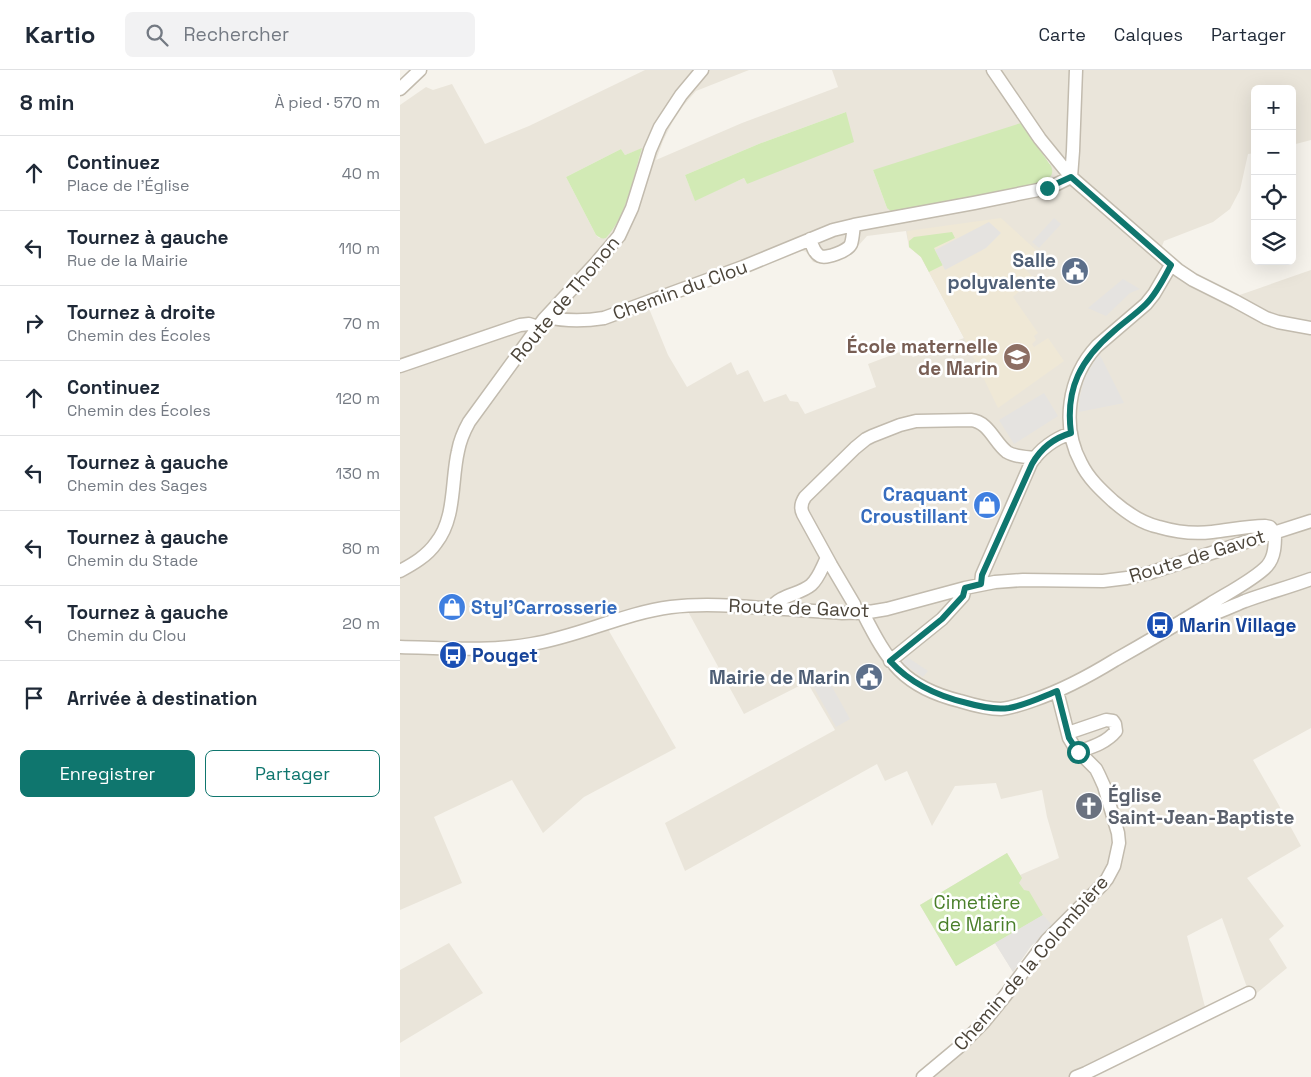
<!DOCTYPE html>
<html lang="fr">
<meta charset="utf-8">
<style>
:root{--surface:#fff;--page:#f2f2f3;--text:#1f2937;--muted:#747a83;--line:#e0e1e3;--accent:#0f766e}
body{margin:0;font-family:"Space Grotesk",sans-serif;background:var(--page);color:var(--text)}
.controls{position:absolute;right:15px;top:15px;display:grid;overflow:hidden;border-radius:8px;box-shadow:0 5px 20px #0002}
.controls button{width:45px;height:45px;display:grid;place-items:center;padding:0;border:0;border-bottom:1px solid var(--line);background:var(--surface);color:var(--text);font:25px sans-serif}
.stop{position:absolute;width:15px;height:15px;margin:-11px;border:4px solid #0f766e;border-radius:50%;background:#fff}
.stop.end{background:#0f766e;border-color:#fff;box-shadow:0 1px 5px #0008}
.list{margin:0;padding:0;list-style:none}
h2{display:flex;justify-content:space-between;align-items:center;height:65px;margin:0;padding:0 20px;font-size:21px}
h2 small{font-size:16px;font-weight:400;color:var(--muted)}
.list li{display:grid;grid-template-columns:32px 1fr auto;gap:15px;align-items:center;box-sizing:border-box;height:75px;padding:0 20px;border-top:1px solid var(--line)}
.list b{display:block;font-size:19px;white-space:nowrap}
.list p{margin:0;font-size:16px;white-space:nowrap;color:var(--muted)}
.list em{font-size:16px;font-style:normal;color:var(--muted)}
.actions{display:flex;gap:10px;padding:15px 20px}
.actions a{flex:1;padding:11px 0;border:1px solid var(--accent);border-radius:8px;text-align:center;font-size:18px;color:var(--accent)}
.actions .main{background:var(--accent);color:#fff}
.icon{flex:none;width:28px;height:28px;fill:none;stroke:currentColor;stroke-width:2;stroke-linecap:round;stroke-linejoin:round}
.map{position:relative;flex:none;width:911px;height:1007px;overflow:hidden}
header{display:flex;align-items:center;gap:30px;box-sizing:border-box;height:70px;padding:0 25px;background:var(--surface);border-bottom:1px solid var(--line)}
header strong{font-size:24px}
nav{display:flex;gap:28px;margin-inline-start:auto;font-size:18px}
.search{width:350px;height:45px;background:var(--page);display:flex;align-items:center;gap:12px;box-sizing:border-box;padding:0 18px;border-radius:8px;color:var(--muted);font-size:19px}
main{display:flex}
aside{flex:1;background:var(--surface)}
.map>svg:first-child{display:block}
</style>
<header>
<strong>Kartio</strong>
<div class="search"><svg class="icon" aria-label="search" viewBox="0 0 24 24"><circle cx="10" cy="10" r="6"/><path d="M15 15l6 6"/></svg>Rechercher</div>
<nav><a>Carte</a><a>Calques</a><a>Partager</a></nav>
</header>
<main>
<aside>
<h2>8 min<small>À pied · 570 m</small></h2>
<ul class="list">
<li><svg class="icon" aria-label="ahead" viewBox="0 0 24 24"><path d="M12 20V5M6 11l6-6 6 6"/></svg><div><b>Continuez</b><p>Place de l'Église</p></div><em>40 m</em></li>
<li><svg class="icon" aria-label="left" viewBox="0 0 24 24"><path d="M17 20v-9H6M10 6l-5 5 5 5"/></svg><div><b>Tournez à gauche</b><p>Rue de la Mairie</p></div><em>110 m</em></li>
<li><svg class="icon" aria-label="right" viewBox="0 0 24 24"><path d="M7 20v-9h11M14 6l5 5-5 5"/></svg><div><b>Tournez à droite</b><p>Chemin des Écoles</p></div><em>70 m</em></li>
<li><svg class="icon" aria-label="ahead" viewBox="0 0 24 24"><path d="M12 20V5M6 11l6-6 6 6"/></svg><div><b>Continuez</b><p>Chemin des Écoles</p></div><em>120 m</em></li>
<li><svg class="icon" aria-label="left" viewBox="0 0 24 24"><path d="M17 20v-9H6M10 6l-5 5 5 5"/></svg><div><b>Tournez à gauche</b><p>Chemin des Sages</p></div><em>130 m</em></li>
<li><svg class="icon" aria-label="left" viewBox="0 0 24 24"><path d="M17 20v-9H6M10 6l-5 5 5 5"/></svg><div><b>Tournez à gauche</b><p>Chemin du Stade</p></div><em>80 m</em></li>
<li><svg class="icon" aria-label="left" viewBox="0 0 24 24"><path d="M17 20v-9H6M10 6l-5 5 5 5"/></svg><div><b>Tournez à gauche</b><p>Chemin du Clou</p></div><em>20 m</em></li>
<li><svg class="icon" aria-label="arrive" viewBox="0 0 24 24"><path d="M6 21V4h12l-3 4 3 4H6"/></svg><div><b>Arrivée à destination</b></div></li>
</ul>
<div class="actions"><a class="main">Enregistrer</a><a>Partager</a></div>
</aside>
<div class="map">
<svg width="911" height="1007" viewBox="0 0 911 1007">
<rect width="100%" height="100%" fill="#f6f3ec"/>
<path fill="#eae5da" fill-rule="evenodd" d="M 245,0 L 349,0 L 296,21 L 283,36 L 272,53 L 263,71 L 256,90 L 342,53 L 438,17 L 432,0 L 911,0 L 911,70 L 892,75 L 892,19 L 855,19 L 855,83 L 848,84 L 840,120 L 830,139 L 813,152 L 764,171 L 759,184 L 831,228 L 911,200 L 911,658 L 853,690 L 876,730 L 901,776 L 847,808 L 884,856 L 869,869 L 887,898 L 852,927 L 849,923 L 822,848 L 787,866 L 807,945 L 676,1007 L 523,1007 L 546,989 L 647,870 L 641,868 L 636,870 L 631,876 L 613,902 L 595,873 L 556,896 L 520,835 L 607,783 L 620,805 L 659,788 L 647,747 L 642,720 L 601,729 L 596,713 L 555,716 L 532,756 L 507,701 L 485,711 L 477,694 L 285,801 L 265,753 L 435,660 L 407,612 L 344,644 L 285,536 L 205,554 L 276,678 L 184,727 L 143,763 L 112,710 L 34,747 L 62,813 L 0,840 L 0,35 L 26,17 L 33,20 L 52,14 L 85,74 L 129,56 ZM 446,42 L 347,114 L 344,108 L 295,130 L 285,105 L 361,73 ZM 221,79 L 225,85 L 241,79 L 226,129 L 219,148 L 208,165 L 199,168 L 196,165 L 166,107 ZM 639,79 L 650,93 L 640,112 L 487,138 L 473,100 ZM 506,161 L 509,177 L 521,187 L 564,268 L 513,287 L 505,280 L 468,294 L 476,317 L 405,344 L 398,332 L 390,331 L 386,324 L 364,332 L 348,300 L 337,305 L 331,292 L 287,317 L 268,285 L 248,236 L 398,179 L 406,182 L 413,192 L 427,194 L 450,185 L 467,166 Z
M 49,873 L 83,923 L 0,973 L 0,900 Z"/>
<path fill="#efe8d6" d="M 601,148 L 637,181 L 623,197 L 634,208 L 613,227 L 638,263 L 634,266 L 636,270 L 632,274 L 634,277 L 648,268 L 664,291 L 598,338 L 564,268 L 521,187 L 509,177 L 507,161 Z"/>
<path fill="#d2eab5" d="M 446,42 L 454,72 L 347,114 L 344,108 L 295,131 L 285,105 L 361,73 Z
M 621,53 L 651,96 C 655,105 649,109 640,112 L 641,115 L 492,142 L 487,138 L 473,100 Z
M 242,78 C 233,108 227,145 206,168 C 202,169 200,168 196,165 L 166,107 L 221,79 L 225,85 Z
M 552,162 L 555,168 L 534,178 L 543,195 L 529,202 L 521,187 L 509,177 L 509,171 L 514,167 Z
M 607,783 L 622,808 L 619,813 L 624,820 L 629,821 L 643,845 L 556,896 L 520,835 Z"/>
<path fill="#e5e3e0" d="M 654,148 L 661,154 L 639,178 L 632,172 Z
M 589,152 L 601,163 L 586,178 L 545,200 L 535,180 Z
M 723,209 L 740,219 L 730,223 L 706,246 L 688,238 Z
M 699,283 L 724,333 L 679,342 L 679,331 L 684,310 Z
M 644,323 L 658,346 L 614,374 L 599,350 Z
M 507,587 L 528,601 L 523,607 L 502,593 Z
M 426,606 L 450,649 L 436,657 L 412,614 Z
M 643,845 L 652,855 L 641,868 L 631,876 L 613,902 L 595,873 Z"/>
<g fill="none" stroke-linecap="round" stroke-linejoin="round">
<g stroke="#c2bbae" stroke-width="15">
<path id="minor" d="M 593,0 L 640,69 L 671,107 L 778,200 L 793,210 L 835,231 L 866,248 L 878,252 L 911,258
M 0,19 L 20,0
M 671,107 L 673,81 L 676,0
M 410,169 C 412,175 414,183 420,186 C 426,189 448,181 451,174 C 453,168 453,161 454,155
M 771,195 L 754,224 L 746,234 L 697,276 C 668,307 661,356 681,393 C 688,408 701,420 713,431 C 727,443 741,453 759,457 C 776,462 795,464 812,462 C 830,460 847,456 865,456 L 870,457 L 875,463
M 146,247 C 164,251 186,251 204,248 L 343,197 L 433,160 L 454,155 L 574,133 L 638,120 L 655,115 L 671,107
M 0,296 L 120,255 L 129,254 L 138,257
M 0,501 C 13,494 27,486 36,473 C 56,448 51,411 58,381 C 60,370 64,361 69,352 L 144,249 L 196,193 L 219,166 L 232,138 L 250,80 L 260,57 L 281,25 L 302,0
M 581,514 L 582,505 L 631,393 C 641,378 654,369 671,363
M 371,538 C 381,524 399,525 411,515 C 419,508 422,497 427,488
M 457,543 L 454,534 L 431,495 L 403,444 C 400,438 401,433 405,427 L 455,378 L 466,369 L 472,366 L 500,355 L 516,351 L 571,350 C 589,352 594,372 607,382 C 615,387 626,387 635,388
M 463,543 C 488,592 503,617 560,631 C 573,635 587,639 601,639 C 612,638 623,634 634,630 C 663,620 689,606 715,590 C 747,572 779,553 810,534 C 826,524 855,509 867,496 C 875,487 875,474 875,463
M 791,550 C 806,549 830,537 845,531 C 867,523 889,517 911,509
M 0,577 C 44,578 89,582 132,574 C 180,566 224,543 271,537 C 302,533 332,535 362,538 C 389,539 415,541 442,543 L 469,542 L 487,539 L 565,518 L 595,512 L 623,510 L 703,511 L 727,508 L 749,503 L 911,451
M 490,591 L 542,549 L 563,526 L 565,518
M 668,663 L 706,650 L 713,651 L 715,654 L 716,661 C 706,673 692,677 678,682
M 523,1007 L 559,977 L 583,953 L 605,926 L 647,870 L 702,815 L 707,809 L 714,796 L 719,773 L 718,763 L 704,716 L 699,705 L 696,699 L 675,678 L 669,668 L 657,621
M 676,1007 L 686,1003 L 849,923"/>
</g>
<use href="#minor" stroke="#fff" stroke-width="12"/>
</g>
<g fill="none" stroke-linecap="round" stroke-linejoin="round">
<path stroke="#0f766e" stroke-width="6" d="M 647,118 L 671,107 L 771,195 C 764,208 757,223 746,234 C 736,244 724,252 714,261 C 681,289 665,318 671,363 C 654,368 641,378 632,394 L 582,505 L 581,514 L 565,518 L 563,526 L 542,549 L 490,591 C 511,614 537,626 567,633 C 581,637 595,640 609,638 C 626,635 642,627 657,621 L 669,668 L 678,682"/>
</g>
<defs>
<g id="civic-disc" transform="scale(1.4375)"><circle r="9.5" fill="#5c6f8a" stroke="#fff"/><path d="M-.6-6.5H3V-4.5H.6V-3L4-1V1h2V6H-6V1h2V-1L-.6-3ZM-1.2 2.5V6h2.4V2.5Z" fill="#fff"/></g>
<g id="school-disc" transform="scale(1.4375)"><circle r="9.5" fill="#8d6e63" stroke="#fff"/><path d="M0-5L7-2L0 1L-7-2ZM-4 1L0 2.5L4 1V4Q0 6-4 4Z" fill="#fff"/></g>
<g id="shop-disc" transform="scale(1.4375)"><circle r="9.5" fill="#3f7fe0" stroke="#fff"/><path d="M-5-2.5h2.3a2.7 3.5 0 0 1 5.4 0H5L5.5 6h-11ZM-1.5-2.5h3a1.5 2.3 0 0 0-3 0Z" fill="#fff"/></g>
<g id="bus-disc" transform="scale(1.4375)"><circle r="9.5" fill="#1a4fb4" stroke="#fff"/><path d="M-5-6H5V4H4V6H2V4H-2V6H-4V4H-5ZM-3.5-4V0h7V-4ZM-3.5 1.2v1.5H-2V1.2ZM2 1.2v1.5H3.5V1.2Z" fill="#fff"/></g>
<g id="church-disc" transform="scale(1.4375)"><circle r="9.5" fill="#6b7280" stroke="#fff"/><path d="M-1.2-6h2.4v3.5h3.3v2.4h-3.3V6h-2.4V-.1h-3.3v-2.4h3.3Z" fill="#fff"/></g>
</defs>
<g fill-rule="evenodd">
<use href="#civic-disc" x="675" y="201"/>
<use href="#school-disc" x="617" y="287"/>
<use href="#shop-disc" x="587" y="435"/>
<use href="#shop-disc" x="52" y="537"/>
<use href="#bus-disc" x="760" y="555"/>
<use href="#bus-disc" x="53" y="585"/>
<use href="#civic-disc" x="469" y="607"/>
<use href="#church-disc" x="689" y="736"/>
</g>
<g text-anchor="middle" dominant-baseline="central" stroke-width="5" stroke-linejoin="round" paint-order="stroke">
<g font-size="19" font-weight="bold" fill="#4e5e75" stroke="#fff" text-anchor="end">
<text x="656" y="190">Salle<tspan x="656" dy="22">polyvalente</tspan></text>
<text x="450" y="607">Mairie de Marin</text>
</g>
<g font-size="19" fill="#4b4439" stroke="#fff">
<text transform="translate(280 220) rotate(-20)">Chemin du Clou</text>
<text transform="translate(165 229) rotate(-50)">Route de Thonon</text>
<text transform="translate(797 486) rotate(-17)">Route de Gavot</text>
<text transform="translate(399 538) rotate(2)">Route de Gavot</text>
<text transform="translate(631 893) rotate(-49)">Chemin de la Colombière</text>
</g>
<g font-size="19" font-weight="bold" fill="#785e54" stroke="#fff" text-anchor="end">
<text x="598" y="276">École maternelle<tspan x="598" dy="22">de Marin</tspan></text>
</g>
<g font-size="19" font-weight="bold" fill="#366cbe" stroke="#fff" text-anchor="end">
<text x="568" y="424">Craquant<tspan x="568" dy="22">Croustillant</tspan></text>
<text x="71" y="537" text-anchor="start">Styl'Carrosserie</text>
</g>
<g font-size="19" font-weight="bold" fill="#164399" stroke="#fff" text-anchor="start">
<text x="779" y="555">Marin Village</text>
<text x="72" y="585">Pouget</text>
</g>
<g font-size="19" font-weight="bold" fill="#5b616d" stroke="#fff" text-anchor="start">
<text x="708" y="725">Église<tspan x="708" dy="22">Saint-Jean-Baptiste</tspan></text>
</g>
<g font-size="19" fill="#4a7f2a" stroke="#fff">
<text x="577" y="832">Cimetière<tspan x="577" dy="22">de Marin</tspan></text>
</g>
</g>
</svg>
<div class="controls">
<button>+</button>
<button>−</button>
<button><svg class="icon" aria-label="locate" viewBox="0 0 24 24"><circle cx="12" cy="12" r="6"/><path d="M12 2v4M12 18v4M2 12h4M18 12h4"/></svg></button>
<button><svg class="icon" aria-label="layers" viewBox="0 0 24 24"><path d="M12 4l9 5-9 5-9-5zM3 14l9 5 9-5"/></svg></button>
</div>
<div class="stop" style="left:678px;top:682px"></div>
<div class="stop end" style="left:647px;top:118px"></div>
</div>
</main>
